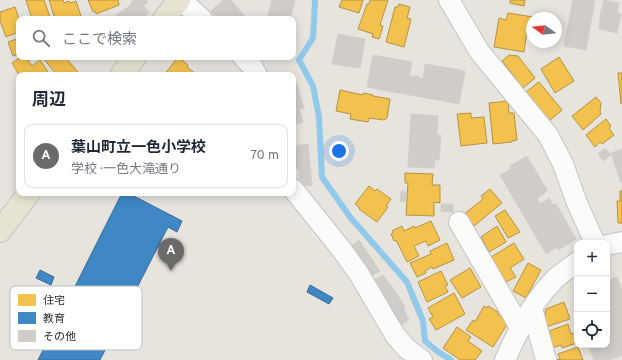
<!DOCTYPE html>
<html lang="ja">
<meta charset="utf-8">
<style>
:root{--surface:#fff;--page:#f6f6f7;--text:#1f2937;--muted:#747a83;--line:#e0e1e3;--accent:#6b6a68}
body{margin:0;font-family:Overpass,"Noto Sans JP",sans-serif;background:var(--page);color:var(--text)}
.controls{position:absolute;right:12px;bottom:12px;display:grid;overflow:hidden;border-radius:8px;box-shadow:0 2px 10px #0003}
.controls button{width:36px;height:36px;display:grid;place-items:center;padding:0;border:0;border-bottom:1px solid var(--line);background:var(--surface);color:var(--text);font:20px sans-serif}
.compass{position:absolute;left:526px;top:12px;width:36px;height:36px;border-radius:50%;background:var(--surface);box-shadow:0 2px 10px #0003;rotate:285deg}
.you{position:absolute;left:339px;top:151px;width:14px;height:14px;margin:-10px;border:3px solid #fff;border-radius:50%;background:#1a73e8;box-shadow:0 0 0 6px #1a73e833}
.badge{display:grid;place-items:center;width:26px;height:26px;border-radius:50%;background:var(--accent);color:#fff;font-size:13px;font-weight:700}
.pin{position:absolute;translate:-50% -33px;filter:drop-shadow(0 1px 2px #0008)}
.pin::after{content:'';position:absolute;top:21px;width:14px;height:12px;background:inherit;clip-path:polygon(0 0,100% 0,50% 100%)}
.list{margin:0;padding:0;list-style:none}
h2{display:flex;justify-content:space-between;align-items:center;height:52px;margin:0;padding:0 16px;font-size:17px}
h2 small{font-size:13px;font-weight:400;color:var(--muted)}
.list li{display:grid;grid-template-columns:26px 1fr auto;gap:12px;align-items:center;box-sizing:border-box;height:64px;margin:0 8px 8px;padding:0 8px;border:1px solid var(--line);border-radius:8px}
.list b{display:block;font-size:15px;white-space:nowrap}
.list p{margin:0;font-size:13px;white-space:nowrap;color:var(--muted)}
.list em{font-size:13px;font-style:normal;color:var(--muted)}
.icon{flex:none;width:22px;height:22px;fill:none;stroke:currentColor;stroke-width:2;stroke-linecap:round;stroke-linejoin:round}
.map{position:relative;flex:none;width:622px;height:360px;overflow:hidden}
.search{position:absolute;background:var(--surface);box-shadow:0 2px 10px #0003;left:16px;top:16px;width:280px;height:44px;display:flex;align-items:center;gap:10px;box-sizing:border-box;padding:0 14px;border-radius:8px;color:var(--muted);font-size:15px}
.panel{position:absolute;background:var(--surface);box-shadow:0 2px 10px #0003;left:16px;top:72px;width:280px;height:124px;border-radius:8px}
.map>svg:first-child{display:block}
</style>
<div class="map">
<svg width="622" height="360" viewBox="0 0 622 360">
<rect width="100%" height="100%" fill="#e7e4de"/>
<path fill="#f2c14e" stroke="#b59343" d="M 26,0 L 44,0 L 50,17 L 44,19 L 32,19 Z
M 49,0 L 63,0 L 64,3 L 69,1 L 70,3 L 76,1 L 82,19 L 55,19 Z
M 88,0 L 118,0 L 119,5 L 96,14 L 95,11 L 93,12 Z
M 342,0 L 363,0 L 359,13 L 339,7 Z
M 370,0 L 388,0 L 380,25 L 383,26 L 379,39 L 372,37 L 373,34 L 358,29 L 367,4 L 369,4 Z
M 510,0 L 525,0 L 524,6 L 510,3 Z
M 399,4 L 410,7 L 407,18 L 411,19 L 404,47 L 386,42 L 395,7 L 398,7 Z
M 15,7 L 19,19 L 19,32 L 6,37 L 0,21 L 0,12 Z
M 508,13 L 533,17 L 530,31 L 527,31 L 524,52 L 494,47 L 499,18 L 506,20 Z
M 19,38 L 19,54 L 13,56 L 8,42 Z
M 509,55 L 518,56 L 535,78 L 523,88 L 502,61 Z
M 21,57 L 26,57 L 32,66 L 40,60 L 50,75 L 19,75 L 12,63 Z
M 42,57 L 65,57 L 78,72 L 75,75 L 57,75 Z
M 178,57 L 188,65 L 187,67 L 197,75 L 164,75 Z
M 559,57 L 574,81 L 555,93 L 541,69 Z
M 618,73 L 622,73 L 622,103 L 621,104 Z
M 539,82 L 562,110 L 549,121 L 526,92 Z
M 340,90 L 363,95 L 363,93 L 373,95 L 373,96 L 390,99 L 387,118 L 384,120 L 369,118 L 368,122 L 350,119 L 351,114 L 336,111 Z
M 596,97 L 601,103 L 600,112 L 601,114 L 583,130 L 572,116 Z
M 508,101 L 509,113 L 514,113 L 517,140 L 512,141 L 512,142 L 493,144 L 489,103 Z
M 471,113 L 471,118 L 484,117 L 487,143 L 461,146 L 457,114 Z
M 606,119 L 611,126 L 609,128 L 614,135 L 602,144 L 600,142 L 595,147 L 586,135 Z
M 405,173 L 433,174 L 432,185 L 440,185 L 440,203 L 434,202 L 434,216 L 406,215 L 408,183 L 405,183 Z
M 369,186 L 375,191 L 377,189 L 391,199 L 386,206 L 388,207 L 377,222 L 359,209 L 360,208 L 355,204 Z
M 490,189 L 502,203 L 474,226 L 464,214 L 483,199 L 481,196 Z
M 620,191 L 622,191 L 622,223 L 618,223 L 617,201 L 620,201 Z
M 505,210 L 520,232 L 508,238 L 495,216 Z
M 431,221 L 440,240 L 428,246 L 426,241 L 414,246 L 419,256 L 407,262 L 396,240 L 394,241 L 391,234 L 393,233 L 392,231 L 402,226 L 404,231 L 414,226 L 415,228 Z
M 497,226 L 506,242 L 489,252 L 481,237 Z
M 447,243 L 454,260 L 433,269 L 432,267 L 425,271 L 426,273 L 417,277 L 410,263 L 431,254 L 430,251 Z
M 514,243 L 524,259 L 510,268 L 516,277 L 506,282 L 491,257 Z
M 528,263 L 541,270 L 526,298 L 513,291 Z
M 470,268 L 481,287 L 462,298 L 450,280 Z
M 441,271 L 448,285 L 445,286 L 448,292 L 427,302 L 418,282 Z
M 454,293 L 465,314 L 436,330 L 429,319 L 433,317 L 428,308 Z
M 564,302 L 570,319 L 546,327 L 544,321 L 546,309 Z
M 484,306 L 487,308 L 488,306 L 498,312 L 497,314 L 509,321 L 493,347 L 466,330 L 473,320 L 475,322 Z
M 568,324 L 571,334 L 574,333 L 577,343 L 562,348 L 561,345 L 552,348 L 548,336 L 551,335 L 549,331 Z
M 457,327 L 471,337 L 468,341 L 482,351 L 475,360 L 460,360 L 443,348 Z
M 578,347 L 583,360 L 557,360 L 560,359 L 558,354 Z"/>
<path fill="#3f88c5" stroke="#386b96" d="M 122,193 L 128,193 L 182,221 L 177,232 L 168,227 L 100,360 L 38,360 Z
M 40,270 L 54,277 L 51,285 L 36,278 Z
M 310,285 L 333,298 L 329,304 L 307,292 Z"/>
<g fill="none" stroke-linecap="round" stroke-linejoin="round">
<path stroke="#90c9e9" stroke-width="6" d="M 315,0 L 313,38 L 299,60 L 313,86 L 319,117 L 322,177 L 350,217 L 407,282 L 423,321 L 425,341 L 437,351 L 451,360"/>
</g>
<path fill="#d0cdc9" stroke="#d2cfca" d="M 133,0 L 146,0 L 148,3 L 143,5 L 149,13 L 142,18 L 140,15 L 135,19 L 117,19 L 115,16 L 132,4 L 131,2 Z
M 223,0 L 231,0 L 247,19 L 215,19 L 214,18 L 216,17 L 211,11 Z
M 272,0 L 295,0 L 290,19 L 267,19 Z
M 573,0 L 595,0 L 586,50 L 564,46 Z
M 604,0 L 619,3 L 617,13 L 621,14 L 617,33 L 599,29 L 601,10 L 602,10 Z
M 338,34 L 365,39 L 360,68 L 332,64 Z
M 373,55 L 412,62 L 409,76 L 417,76 L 423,79 L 425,64 L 465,71 L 459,104 L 367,87 Z
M 293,76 L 294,76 L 304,108 L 299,109 L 303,122 L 293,125 Z
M 411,114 L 438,116 L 437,135 L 441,135 L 439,160 L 435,160 L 434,168 L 408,167 Z
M 308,144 L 312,185 L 303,186 L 302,179 L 300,180 L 299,169 L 296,169 L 296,164 L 293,164 L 293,146 Z
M 605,148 L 611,155 L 603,161 L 598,154 Z
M 622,149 L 622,182 L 621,183 L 611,153 Z
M 527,156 L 547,190 L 545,192 L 545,193 L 537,198 L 540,204 L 549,198 L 553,205 L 556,204 L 576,239 L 558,250 L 557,247 L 546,254 L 500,175 L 511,169 L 510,166 Z
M 401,191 L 406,192 L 405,202 L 400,201 Z
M 441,204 L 453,204 L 453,212 L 441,211 Z
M 359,240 L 380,271 L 371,276 L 351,246 Z
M 383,275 L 390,285 L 391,285 L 405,307 L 404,309 L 409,320 L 400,325 L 374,280 Z
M 617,277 L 622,290 L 622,355 L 609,360 L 594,360 L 588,345 L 607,345 L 607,281 Z"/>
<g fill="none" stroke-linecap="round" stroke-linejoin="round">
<g stroke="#c4c3c4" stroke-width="22">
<path id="minor" d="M 181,0 L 202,19
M 449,0 L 479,51 L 548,135 L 563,164 L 577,203 L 595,243
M 243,57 L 252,66 L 257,75
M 293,189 L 342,250 L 359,274 L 395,335 L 406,348 L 422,360
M 459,222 L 520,327
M 607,245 L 622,242
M 532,308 L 546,360
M 505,360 C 518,331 532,302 555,279 C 561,273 570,268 577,262"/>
</g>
<g stroke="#c3c2c0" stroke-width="24">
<path id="major" d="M 164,19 L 179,0
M 121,75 L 135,57
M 0,231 L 29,193"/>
</g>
<use href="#minor" stroke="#fbfbfa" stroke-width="20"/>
<use href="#major" stroke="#e6e3d2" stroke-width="22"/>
</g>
<rect x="10" y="286" width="132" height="64" rx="6" fill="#fff" stroke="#bebebe" stroke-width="1"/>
<rect x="18" y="294" width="18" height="12" fill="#f2c14e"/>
<rect x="18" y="312" width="18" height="12" fill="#3f88c5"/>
<rect x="18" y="330" width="18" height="12" fill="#d0cdc9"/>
<g font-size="11" fill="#282828">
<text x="43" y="304">住宅</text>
<text x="43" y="322">教育</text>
<text x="43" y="340">その他</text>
</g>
</svg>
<div class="controls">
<button>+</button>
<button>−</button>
<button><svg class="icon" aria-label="locate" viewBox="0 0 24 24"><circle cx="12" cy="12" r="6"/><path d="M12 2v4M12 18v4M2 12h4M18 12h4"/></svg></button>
</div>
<svg class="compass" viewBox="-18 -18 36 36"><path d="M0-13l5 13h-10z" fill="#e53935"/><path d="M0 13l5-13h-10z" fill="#747a83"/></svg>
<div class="you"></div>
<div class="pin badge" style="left:171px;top:271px">A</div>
<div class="search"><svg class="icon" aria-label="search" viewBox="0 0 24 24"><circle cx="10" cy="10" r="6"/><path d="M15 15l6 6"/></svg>ここで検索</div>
<section class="panel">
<h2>周辺<small></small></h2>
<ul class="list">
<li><span class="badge">A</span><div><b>葉山町立一色小学校</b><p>学校 · 一色大滝通り</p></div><em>70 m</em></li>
</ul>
</section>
</div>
